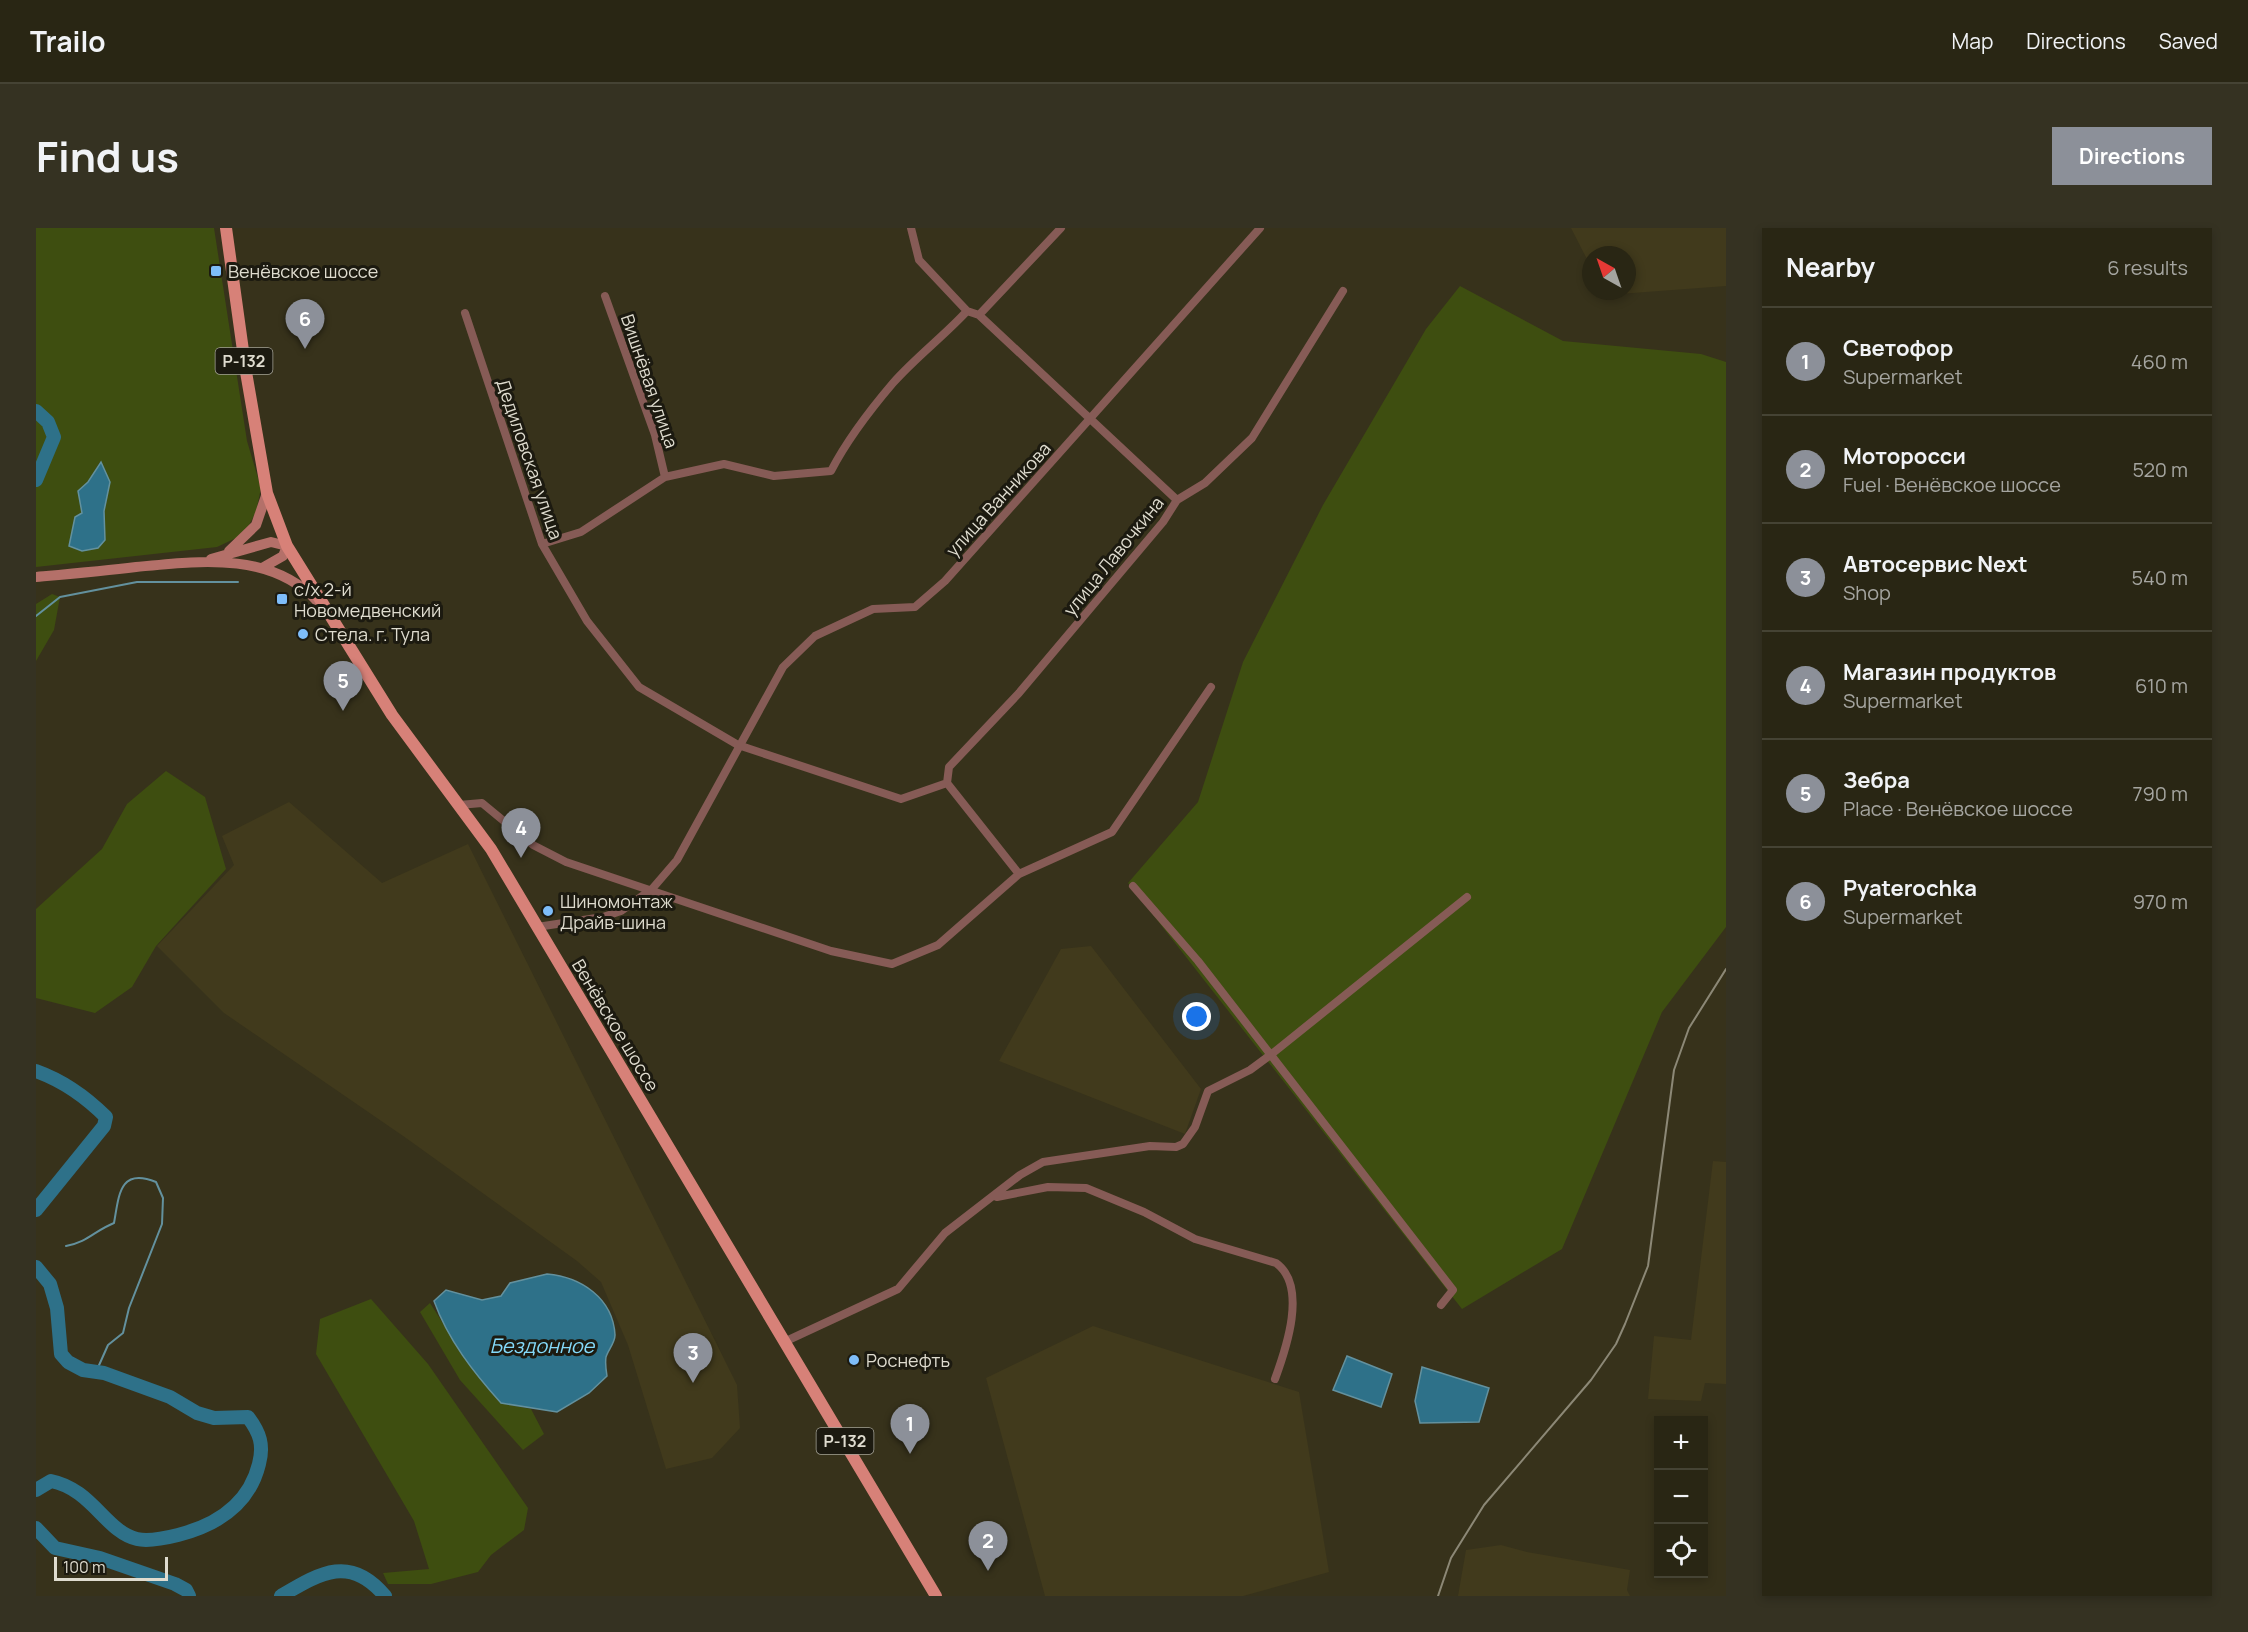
<!DOCTYPE html>
<meta charset="utf-8">
<style>
:root{--surface:#292614;--page:#353222;--text:#f1f3f6;--muted:#a5a5a0;--line:#454334;--accent:#8c9099}
body{margin:0;font-family:Manrope,sans-serif;background:var(--page);color:var(--text)}
.controls{position:absolute;right:18px;bottom:18px;display:grid;overflow:hidden;border-radius:0px;box-shadow:0 3px 9px #0003}
.controls button{width:54px;height:54px;display:grid;place-items:center;padding:0;border:0;border-bottom:2px solid var(--line);background:var(--surface);color:var(--text);font:30px sans-serif}
.compass{position:absolute;left:1546px;top:18px;width:54px;height:54px;border-radius:50%;background:var(--surface);box-shadow:0 3px 9px #0003;rotate:320deg}
.scale{position:absolute;left:18px;bottom:15px;width:114px;box-sizing:border-box;padding-left:6px;border:3px solid #dfdccf;border-top:0;font-size:16px;line-height:21px;white-space:nowrap;color:#dfdccf;-webkit-text-stroke:4px #1c1a10;paint-order:stroke}
.you{position:absolute;left:1161px;top:789px;width:21px;height:21px;margin:-15px;border:4px solid #fff;border-radius:50%;background:#1a73e8;box-shadow:0 0 0 9px #1a73e833}
.badge{display:grid;place-items:center;width:39px;height:39px;border-radius:50%;background:var(--accent);color:#fff;font-size:20px;font-weight:700}
.pin{position:absolute;translate:-50% -50px;filter:drop-shadow(0 2px 3px #0008)}
.pin::after{content:'';position:absolute;top:32px;width:21px;height:18px;background:inherit;clip-path:polygon(0 0,100% 0,50% 100%)}
.list{margin:0;padding:0;list-style:none}
h2{display:flex;justify-content:space-between;align-items:center;height:78px;margin:0;padding:0 24px;font-size:26px}
h2 small{font-size:20px;font-weight:400;color:var(--muted)}
.list li{display:grid;grid-template-columns:39px 1fr auto;gap:18px;align-items:center;box-sizing:border-box;height:108px;padding:0 24px;border-top:2px solid var(--line)}
.list b{display:block;font-size:22px;white-space:nowrap}
.list p{margin:0;font-size:20px;white-space:nowrap;color:var(--muted)}
.list em{font-size:20px;font-style:normal;color:var(--muted)}
.icon{flex:none;width:33px;height:33px;fill:none;stroke:currentColor;stroke-width:2;stroke-linecap:round;stroke-linejoin:round}
.map{position:relative;flex:none;width:1690px;height:1368px;overflow:hidden;border-radius:0px}
header{display:flex;align-items:center;gap:36px;box-sizing:border-box;height:84px;padding:0 30px;background:var(--surface);border-bottom:2px solid var(--line)}
header strong{font-size:28px}
nav{display:flex;gap:33px;margin-inline-start:auto;font-size:21px}
.intro{display:flex;align-items:center;justify-content:space-between;box-sizing:border-box;height:144px;padding:0 36px}
h1{margin:0;font-size:42px}
.button{padding:15px 27px;border-radius:0px;background:var(--accent);color:#fff;font-size:21px;font-weight:700}
main{display:flex;gap:36px;padding:0 36px}
aside{flex:1;background:var(--surface);border-radius:0px;box-shadow:0 3px 9px #0003}
.map>svg:first-child{display:block}
</style>
<header>
<strong>Trailo</strong>
<nav><a>Map</a><a>Directions</a><a>Saved</a></nav>
</header>
<div class="intro"><h1>Find us</h1><a class="button">Directions</a></div>
<main>
<div class="map">
<svg width="1690" height="1368" viewBox="0 0 1690 1368">
<rect width="100%" height="100%" fill="#37321b"/>
<path fill="#413a1c" d="M 1535,0 L 1690,0 L 1690,58 L 1570,67 L 1568,63 L 1591,63 L 1591,27 L 1555,27 L 1555,39 Z
M 253,574 L 346,655 L 432,616 L 701,1157 L 704,1200 L 676,1230 L 630,1241 L 592,1117 L 565,1054 L 541,1033 L 370,910 L 188,785 L 121,718 L 198,637 L 186,608 Z
M 1055,718 L 1165,861 L 1149,906 L 963,833 L 1025,721 Z
M 1677,933 L 1690,934 L 1690,1156 L 1669,1155 L 1665,1173 L 1612,1171 L 1618,1108 L 1655,1112 Z
M 1057,1098 L 1263,1164 L 1293,1344 L 1207,1368 L 1009,1368 L 950,1150 Z
M 1465,1317 L 1491,1324 L 1594,1342 L 1591,1362 L 1594,1368 L 1422,1368 L 1430,1322 Z"/>
<path fill="#3e4e10" fill-rule="evenodd" d="M 0,0 L 178,0 L 211,213 L 225,260 L 220,284 L 213,297 L 200,310 L 181,319 L 0,339 ZM 64,234 L 74,254 L 68,283 L 69,312 L 39,290 L 47,285 L 42,263 L 52,254 Z
M 1424,58 L 1527,113 L 1665,126 L 1690,134 L 1690,699 L 1626,784 L 1526,1021 L 1426,1081 L 1092,655 L 1162,574 L 1207,434 L 1287,277 L 1390,101 Z
M 16,366 L 24,369 L 18,402 L 0,433 L 0,376 Z
M 130,543 L 169,569 L 190,641 L 120,718 L 96,759 L 59,785 L 0,770 L 0,681 L 66,621 L 91,576 Z
M 335,1071 L 392,1136 L 492,1280 L 488,1302 L 455,1327 L 442,1344 L 395,1356 L 352,1356 L 347,1345 L 393,1341 L 378,1293 L 280,1126 L 284,1091 Z
M 394,1075 L 433,1136 L 465,1175 L 495,1181 L 508,1206 L 487,1222 L 424,1152 L 384,1084 Z"/>
<path fill="#2e7189" stroke="#63919e" stroke-width="1.5" d="M 65,234 L 74,254 L 68,283 L 69,312 L 62,320 L 46,323 L 33,318 L 39,289 L 46,285 L 42,263 L 52,254 Z
M 511,1046 C 545,1049 577,1070 579,1107 C 579,1115 572,1122 570,1129 C 569,1135 570,1142 571,1148 L 553,1165 L 521,1184 L 465,1175 C 438,1145 412,1112 398,1073 L 410,1062 L 446,1072 L 465,1068 L 474,1055 Z
M 1311,1128 L 1356,1146 L 1345,1179 L 1297,1162 Z
M 1386,1139 L 1453,1160 L 1443,1194 L 1384,1195 L 1379,1173 Z"/>
<g fill="none" stroke-linecap="round" stroke-linejoin="round">
<path stroke="#63919e" stroke-width="2" d="M 0,388 L 24,369 L 101,354 L 202,354
M 30,1018 C 52,1014 58,1003 78,995 C 83,968 83,939 120,954 L 127,970 L 126,996 L 93,1080 L 87,1105 L 72,1117 L 60,1144"/>
<path stroke="#2e7189" stroke-width="14" d="M 0,183 L 12,194 L 18,209 L 0,252
M 0,843 C 28,853 49,868 70,889 L 68,898 L 0,982
M 0,1039 L 14,1056 L 21,1080 L 25,1126 L 32,1134 L 47,1142 L 68,1145 L 134,1169 L 161,1185 L 178,1190 L 212,1189 C 224,1205 228,1217 223,1236 C 213,1277 181,1297 142,1307 C 130,1310 113,1314 101,1311 C 70,1304 56,1261 15,1253 L 0,1262
M 0,1300 L 19,1320 L 64,1330 L 139,1356 L 150,1362 L 153,1368
M 245,1368 C 284,1345 314,1326 349,1368"/>
<path stroke="#865b56" stroke-width="8" d="M 875,0 L 883,32 L 931,83 L 943,87 L 1141,272
M 569,68 L 619,207 L 629,249
M 429,85 L 506,316 L 551,393 L 603,459 L 702,517 L 865,571 L 911,555
M 943,87 L 1025,0
M 506,316 L 545,304 L 629,249 L 688,236 L 738,248 L 795,243 C 811,212 834,182 857,155 C 880,129 908,108 931,83
M 911,555 L 913,539 L 983,465 L 1127,294 L 1141,272 L 1169,255 L 1216,210 L 1307,63
M 423,577 L 446,575 L 497,617 L 530,634 L 795,723 L 856,736 L 902,717 L 983,646 L 911,555
M 983,646 L 1076,604 L 1175,459
M 1097,658 L 1162,733 L 1417,1062 L 1405,1077
M 501,699 L 567,689 L 585,683 L 616,661 L 641,632 L 747,439 L 779,408 L 837,381 L 879,379 L 909,353 L 1224,0
M 961,969 L 1012,959 L 1050,960 L 1108,984 L 1159,1011 L 1240,1035 C 1272,1058 1250,1121 1239,1151
M 748,1114 L 862,1061 L 909,1005 L 984,947 L 1007,934 L 1114,918 L 1140,919 L 1147,916 L 1159,899 L 1172,863 L 1214,842 L 1237,825 L 1431,669"/>
<path stroke="#b47069" stroke-width="10" d="M 193,323 L 220,297 L 231,265
M 175,331 L 235,314 L 251,318 L 247,328 L 226,340
M 0,349 C 33,346 67,343 100,339 C 162,333 235,323 282,374"/>
<path stroke="#d78178" stroke-width="12" d="M 190,0 L 210,144 L 231,265 L 251,318 L 356,487 L 455,621 L 900,1368"/>
<path stroke="#8c8876" stroke-width="2" d="M 1402,1368 L 1415,1330 L 1448,1277 L 1555,1152 L 1580,1116 L 1589,1096 L 1612,1038 L 1638,842 L 1653,800 L 1690,741"/>
</g>
<g fill="#7ebdf9" stroke="#1c1a10" stroke-width="2">
<rect x="174" y="37" width="12" height="12" rx="3"/>
<rect x="240" y="365" width="12" height="12" rx="3"/>
<circle cx="267" cy="406" r="6"/>
<circle cx="512" cy="683" r="6"/>
<circle cx="818" cy="1132" r="6"/>
</g>
<g text-anchor="middle" dominant-baseline="central" stroke-width="6" stroke-linejoin="round" paint-order="stroke">
<g fill="#1c1a10" stroke="#a4a296" stroke-width="1.5">
<rect x="179.5" y="120" width="57" height="26" rx="4.5"/>
<rect x="780.5" y="1200" width="57" height="26" rx="4.5"/>
</g>
<g font-size="16" font-weight="bold" fill="#dfdccf">
<text x="208" y="133">Р-132</text>
<text x="809" y="1213">Р-132</text>
</g>
<g font-size="18" fill="#dfdccf" stroke="#1c1a10" text-anchor="start">
<text x="192" y="43">Венёвское шоссе</text>
<text x="258" y="361">с/х 2-й<tspan x="258" dy="21">Новомедвенский</tspan></text>
<text x="279" y="406">Стела. г. Тула</text>
<text x="524" y="673">Шиномонтаж<tspan x="524" dy="21">Драйв-шина</tspan></text>
<text x="830" y="1132">Роснефть</text>
</g>
<g font-size="18" fill="#dfdccf" stroke="#1c1a10">
<text transform="translate(614 153) rotate(71)">Вишнёвая улица</text>
<text transform="translate(494 231) rotate(71)">Дедиловская улица</text>
<text transform="translate(962 271) rotate(-48)">улица Ванникова</text>
<text transform="translate(1077 328) rotate(-51)">улица Лавочкина</text>
<text transform="translate(580 797) rotate(59)">Венёвское шоссе</text>
</g>
<g font-size="20" font-style="italic" fill="#84dafa" stroke="#1c1a10">
<text x="506" y="1117">Бездонное</text>
</g>
</g>
</svg>
<div class="controls">
<button>+</button>
<button>−</button>
<button><svg class="icon" aria-label="locate" viewBox="0 0 24 24"><circle cx="12" cy="12" r="6"/><path d="M12 2v4M12 18v4M2 12h4M18 12h4"/></svg></button>
</div>
<svg class="compass" viewBox="-18 -18 36 36"><path d="M0-13l5 13h-10z" fill="#e53935"/><path d="M0 13l5-13h-10z" fill="#a5a5a0"/></svg>
<div class="scale">100 m</div>
<div class="you"></div>
<div class="pin badge" style="left:874px;top:1226px">1</div>
<div class="pin badge" style="left:952px;top:1343px">2</div>
<div class="pin badge" style="left:657px;top:1155px">3</div>
<div class="pin badge" style="left:485px;top:630px">4</div>
<div class="pin badge" style="left:307px;top:483px">5</div>
<div class="pin badge" style="left:269px;top:121px">6</div>
</div>
<aside>
<h2>Nearby<small>6 results</small></h2>
<ul class="list">
<li><span class="badge">1</span><div><b>Светофор</b><p>Supermarket</p></div><em>460 m</em></li>
<li><span class="badge">2</span><div><b>Моторосси</b><p>Fuel · Венёвское шоссе</p></div><em>520 m</em></li>
<li><span class="badge">3</span><div><b>Автосервис Next</b><p>Shop</p></div><em>540 m</em></li>
<li><span class="badge">4</span><div><b>Магазин продуктов</b><p>Supermarket</p></div><em>610 m</em></li>
<li><span class="badge">5</span><div><b>Зебра</b><p>Place · Венёвское шоссе</p></div><em>790 m</em></li>
<li><span class="badge">6</span><div><b>Pyaterochka</b><p>Supermarket</p></div><em>970 m</em></li>
</ul>
</aside>
</main>
